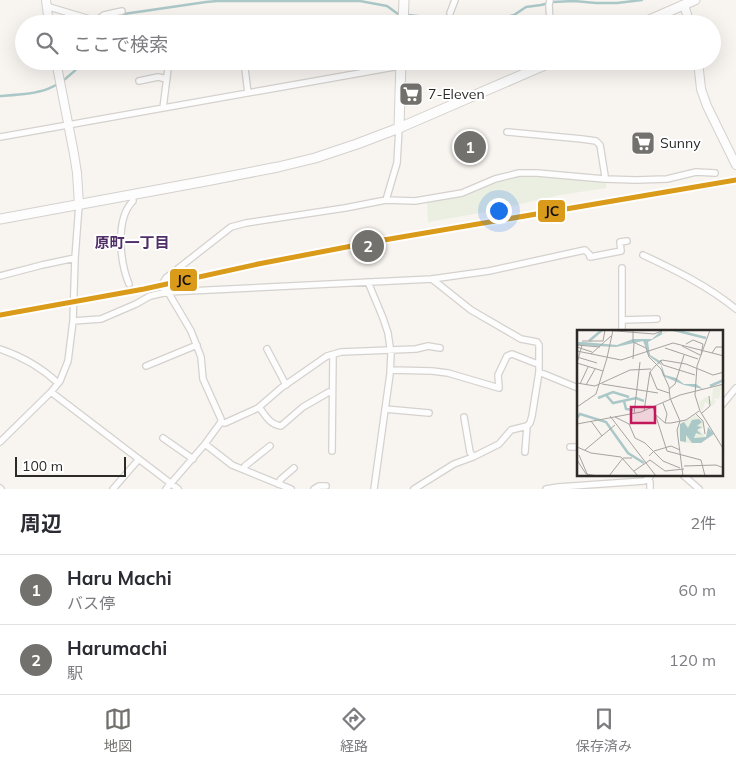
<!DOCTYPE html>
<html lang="ja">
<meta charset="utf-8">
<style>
:root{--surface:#fff;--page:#f2f2f3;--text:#2b2b33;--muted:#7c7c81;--line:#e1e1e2;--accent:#73716d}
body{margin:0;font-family:Mulish,"Noto Sans JP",sans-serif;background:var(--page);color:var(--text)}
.scale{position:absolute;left:15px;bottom:12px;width:111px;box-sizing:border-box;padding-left:5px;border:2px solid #2c2a27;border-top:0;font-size:14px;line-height:18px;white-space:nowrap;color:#2c2a27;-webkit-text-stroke:4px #fff;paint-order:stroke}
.you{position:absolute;left:498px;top:210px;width:18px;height:18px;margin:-12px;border:4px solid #fff;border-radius:50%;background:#1a73e8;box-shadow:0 0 0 8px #1a73e833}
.badge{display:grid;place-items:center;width:32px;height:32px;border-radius:50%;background:var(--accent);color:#fff;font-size:16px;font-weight:700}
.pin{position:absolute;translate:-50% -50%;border:2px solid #fff;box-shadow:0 1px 5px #0006}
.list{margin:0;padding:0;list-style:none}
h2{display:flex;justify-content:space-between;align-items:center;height:65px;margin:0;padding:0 20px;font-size:21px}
h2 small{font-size:16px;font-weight:400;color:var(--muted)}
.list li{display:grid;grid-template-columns:32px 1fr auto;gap:15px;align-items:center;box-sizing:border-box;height:70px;padding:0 20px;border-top:1px solid var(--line)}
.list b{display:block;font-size:19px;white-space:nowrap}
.list p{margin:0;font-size:16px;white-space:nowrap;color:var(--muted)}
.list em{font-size:16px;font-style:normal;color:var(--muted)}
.icon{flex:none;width:28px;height:28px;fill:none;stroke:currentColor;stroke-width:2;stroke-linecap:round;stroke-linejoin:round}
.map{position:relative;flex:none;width:736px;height:489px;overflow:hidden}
.search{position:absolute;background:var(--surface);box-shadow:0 5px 20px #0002;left:15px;right:15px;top:15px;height:55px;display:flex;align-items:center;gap:12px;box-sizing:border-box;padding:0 18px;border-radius:28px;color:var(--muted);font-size:19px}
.sheet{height:205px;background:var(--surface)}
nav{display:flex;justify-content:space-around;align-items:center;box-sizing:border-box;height:70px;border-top:1px solid var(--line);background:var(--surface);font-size:14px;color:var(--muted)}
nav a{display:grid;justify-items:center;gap:2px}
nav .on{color:var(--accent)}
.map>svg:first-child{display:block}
</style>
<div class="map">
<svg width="736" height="489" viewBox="0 0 736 489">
<rect width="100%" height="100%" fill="#f8f4f0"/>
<path fill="#eaefe1" d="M 539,175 L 606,182 L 606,188 L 560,195 L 486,212 L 428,222 L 427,202 L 462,196 L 504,180 L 523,176 Z"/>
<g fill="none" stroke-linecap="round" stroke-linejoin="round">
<path stroke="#abc8c8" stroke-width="2.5" d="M 99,24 L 101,20 L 110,16 L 206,2 L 217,1 L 360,1 L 387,6 L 398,14 L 436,18 L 444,24
M 456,24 L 461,18 L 465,19 L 479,24
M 499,24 L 506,17 L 514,15 L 526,7 L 541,5 L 553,2 L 574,1 L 596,3 L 617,3 L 642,0
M 0,96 C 40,93 56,93 84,61"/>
<g stroke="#d4d1ce" stroke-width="8">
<path id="minor" d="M 550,0 L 549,5 L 550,24
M 46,6 L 96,21
M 450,13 L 455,0
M 96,24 L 96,21 L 104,15 L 122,11
M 244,61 L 248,93
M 139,81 L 158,77 L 167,79
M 163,108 L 169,61
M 507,132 L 582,139 L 596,141 L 600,145 L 605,176 L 604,179
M 0,137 L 428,61
M 386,200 L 415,201 L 462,193 L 495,179 L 519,173 L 537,173 L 604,179 L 636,180 L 667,179 L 696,172 L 715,173
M 643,255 C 675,270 708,286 736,309
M 0,276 L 42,265 L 75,258
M 368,282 L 383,318 L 388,333 L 391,354 L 390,374 L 374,489
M 129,284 C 120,262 115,219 133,201 L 132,194
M 622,320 L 657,319
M 73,321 L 101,319 L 136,304 L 150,296 L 168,292 L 432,279 L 489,271 L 580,251 L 585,250 L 589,254 L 590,257 L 621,251 L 620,242 L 627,241
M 622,332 L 622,268
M 0,349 C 21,356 42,368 58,383
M 267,349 L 286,385
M 146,366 L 197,345
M 390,370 L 432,371 L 448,373 L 499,388 L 498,375 L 507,356 L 512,354 L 535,363 L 539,363
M 539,372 L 578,388
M 51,392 L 178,489
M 722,405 L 736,388
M 259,407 C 265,415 270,425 281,426 L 303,407 L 329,392 L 332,392
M 385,409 L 429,413
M 464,417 L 470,452 L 473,457
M 221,422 L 225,423 L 258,408 L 281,388 L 327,356 L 341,352 L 416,349 L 428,346 L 440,348
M 163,438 L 193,459
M 0,442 L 51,392 L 60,381 L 68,361 L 73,321 L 75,258 L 79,205
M 205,444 L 232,465 L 291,489
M 570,447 L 578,447
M 332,451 L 333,355
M 525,452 L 527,426
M 243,469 L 245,466 L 270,446
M 683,475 L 699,489
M 647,479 L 650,482 L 650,489
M 278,484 L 281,479 L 294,468
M 0,488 L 1,489
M 113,489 L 139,459
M 166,489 L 205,444 L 221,422 L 221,419 L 203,379 L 201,357 L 191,331 L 168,292 L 161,286 L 166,278 L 231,227 L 246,223 L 345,208 L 386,200 L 397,163 L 399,128
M 314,489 L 319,486 L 326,486
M 414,489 L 454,464 L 473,457 L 499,444 L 511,430 L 527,426 L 530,423 L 532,416 L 539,372 L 539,345 L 537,342 L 521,339 L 471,310 L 432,279
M 546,489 L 558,487 L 644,481 L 649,478 L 651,475"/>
</g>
<g stroke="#d4d1ce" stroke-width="10">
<path id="tertiary" d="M 46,0 L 49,24
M 684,5 L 690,24
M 56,61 L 74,154 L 77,173 L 79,205
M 698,61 L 701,89 L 707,106 L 736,165"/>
</g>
<g stroke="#d4d1ce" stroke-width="11">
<path id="secondary" d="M 403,24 L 404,0
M 640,24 L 695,0
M 399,128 L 401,61
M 0,219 L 206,181 L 278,167 L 315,158 L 357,144 L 399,128 L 554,61"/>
</g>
<use href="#minor" stroke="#fefdfd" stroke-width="5.5"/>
<use href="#tertiary" stroke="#fefdfd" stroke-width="8"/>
<use href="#secondary" stroke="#fefdfd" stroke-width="9"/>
<g stroke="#fff" stroke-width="9">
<path id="rail-1" d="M 0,315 L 144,289 L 258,264 L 378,241 L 736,180"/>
</g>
<use href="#rail-1" stroke="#db9b1a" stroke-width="5"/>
</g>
<defs>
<g id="supermarket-square" transform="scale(1.25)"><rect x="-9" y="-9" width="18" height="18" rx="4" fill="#73716d" stroke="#fff"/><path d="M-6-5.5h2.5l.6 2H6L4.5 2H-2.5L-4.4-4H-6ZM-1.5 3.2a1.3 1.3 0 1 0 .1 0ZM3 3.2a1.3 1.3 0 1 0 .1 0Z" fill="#fff"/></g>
</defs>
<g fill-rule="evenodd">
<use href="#supermarket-square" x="411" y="94"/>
<use href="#supermarket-square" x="643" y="143"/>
</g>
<g text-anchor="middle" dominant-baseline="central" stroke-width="4" stroke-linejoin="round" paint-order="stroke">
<g font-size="14" fill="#2c2a27" stroke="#fff" text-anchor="start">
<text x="428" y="94">7-Eleven</text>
<text x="660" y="143">Sunny</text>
</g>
<g font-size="15" font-weight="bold" fill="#502e66" stroke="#fff">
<text x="132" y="242">原町一丁目</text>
</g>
</g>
<g transform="translate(577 330)">
<rect width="146" height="146" fill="#f8f4f0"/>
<path d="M 145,54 L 142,69 L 137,68 L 139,72 L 135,76 L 128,72 L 125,82 L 122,72 L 129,67 L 135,71 L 136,58 ZM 118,85 L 126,91 L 126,98 L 123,100 L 130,108 L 124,113 L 107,113 L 105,110 L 104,113 L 101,100 L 104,93 Z" fill="#eaefe1"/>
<path d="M 85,0 L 85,4 L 93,0 L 71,12 L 73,25 L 83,31 L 88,45 L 99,48 L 107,54 L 119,54 L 126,59 L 107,55 L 86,46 L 84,35 L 72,26 L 66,11 L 39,17 L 0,15 L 0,12 L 6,12 L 40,15 L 56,9 L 75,9 ZM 122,89 L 125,92 L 120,96 L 125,97 L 120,100 L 125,105 L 119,103 L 117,108 L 129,107 L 131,97 L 137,104 L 124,113 L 115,113 L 109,105 L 109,112 L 103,111 L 103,94 L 107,92 L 111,98 L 115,90 Z" fill="#abc8c8"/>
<path fill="none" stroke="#abc8c8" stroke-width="2.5" d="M 97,0 L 129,8M 12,11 L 25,0M 133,56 L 147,50M 29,65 L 36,73 L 59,68 L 67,71M 21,68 L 36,62 L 52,67M 47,71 L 49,79 L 56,80M 0,88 L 3,84 L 29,92 L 51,123 L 67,133"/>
<path fill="none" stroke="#a6a3a0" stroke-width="1" d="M 27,0 L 77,4 L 87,0M 133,0 L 120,36 L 118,65 L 123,81 L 147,120M 56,1 L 56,12 L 69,18 L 72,27 L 84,39 L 92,57 L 93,68 L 103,91 L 100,100 L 106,146M 5,11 L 26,11 L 28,0M 109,14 L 116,10 L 126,14 L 124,25M 0,15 L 23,17M 105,16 L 123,25M 0,17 L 15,22M 88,18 L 121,29M 0,21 L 44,30 L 96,13 L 147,26M 135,23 L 139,17 L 147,17M 14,24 L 34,6M 0,27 L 20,33M 30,28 L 36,0M 56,29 L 57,13M 83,30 L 86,35 L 118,45M 0,33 L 26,41M 0,33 L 5,15M 79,35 L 85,30 L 109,34 L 136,45 L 147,42M 73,42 L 80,59 L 92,63M 0,53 L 18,56 L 53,40 L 74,39M 3,54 L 11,37M 25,54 L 81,63M 9,55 L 18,39M 92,59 L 98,54 L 107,25M 86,73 L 90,84 L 88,93M 0,77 L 19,64 L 30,28M 76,77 L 90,121 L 124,130 L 128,146M 67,81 L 73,42 L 79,35M 125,83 L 133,76 L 132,66M 57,84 L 63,32M 119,84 L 126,91 L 128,104M 79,85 L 88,93 L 94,93 L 109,90 L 122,81M 33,86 L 79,146M 38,87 L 52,94 L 58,108 L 68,113 L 86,131 L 103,138M 14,91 L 25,106M 0,94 L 64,82 L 103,65 L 147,54M 0,117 L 14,123 L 44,127 L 61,146M 8,120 L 38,95M 2,125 L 11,146M 72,126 L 77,121 L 94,116 L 103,120M 0,130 L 9,144 L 21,146M 107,136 L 139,135 L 147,138M 57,141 L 73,130 L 88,141 L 107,139M 32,146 L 46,128 L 55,128"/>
<path fill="#c2185b" fill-opacity="0.15" stroke="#c2185b" stroke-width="2.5" d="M 54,77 L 78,77 L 78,93 L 54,93 Z"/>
<rect width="146" height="146" fill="none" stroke="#2c2a27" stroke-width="2.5"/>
</g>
<g stroke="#fff" stroke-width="2">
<rect x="537" y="199" width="29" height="24" rx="5" fill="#db9b1a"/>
<rect x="169" y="268" width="29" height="24" rx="5" fill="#db9b1a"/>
</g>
<g font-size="14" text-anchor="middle" font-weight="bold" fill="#111">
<text x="552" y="216">JC</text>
<text x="184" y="285">JC</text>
</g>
</svg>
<div class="scale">100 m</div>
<div class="you"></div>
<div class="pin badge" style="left:470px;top:147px">1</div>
<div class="pin badge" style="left:368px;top:246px">2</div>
<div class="search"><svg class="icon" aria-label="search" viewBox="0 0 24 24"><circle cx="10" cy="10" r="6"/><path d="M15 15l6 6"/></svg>ここで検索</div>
</div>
<section class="sheet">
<h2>周辺<small>2件</small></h2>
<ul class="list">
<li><span class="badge">1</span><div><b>Haru Machi</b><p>バス停</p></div><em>60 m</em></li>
<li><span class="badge">2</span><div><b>Harumachi</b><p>駅</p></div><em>120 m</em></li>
</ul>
</section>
<nav>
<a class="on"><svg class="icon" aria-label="map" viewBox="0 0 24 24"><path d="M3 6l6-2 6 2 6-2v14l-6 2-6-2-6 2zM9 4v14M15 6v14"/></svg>地図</a>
<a><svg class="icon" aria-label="directions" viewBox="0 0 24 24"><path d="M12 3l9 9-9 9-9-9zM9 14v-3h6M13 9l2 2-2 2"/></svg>経路</a>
<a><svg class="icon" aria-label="saved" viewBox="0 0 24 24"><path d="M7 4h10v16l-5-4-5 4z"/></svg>保存済み</a>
</nav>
